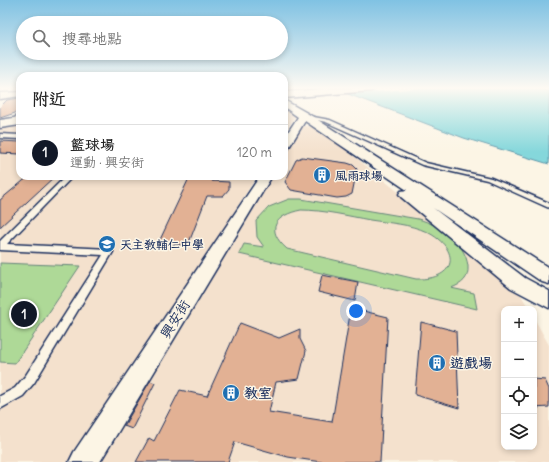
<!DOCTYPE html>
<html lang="zh-TW">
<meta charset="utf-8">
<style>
:root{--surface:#fff;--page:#f2f2f2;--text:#222;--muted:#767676;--line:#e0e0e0;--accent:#111827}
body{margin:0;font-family:Delius,"LXGW WenKai TC",sans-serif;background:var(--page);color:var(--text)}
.controls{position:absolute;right:12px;bottom:12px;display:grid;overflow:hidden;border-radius:8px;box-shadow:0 2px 6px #0003}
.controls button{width:36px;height:36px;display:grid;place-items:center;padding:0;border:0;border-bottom:1px solid var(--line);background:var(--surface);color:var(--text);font:20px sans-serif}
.you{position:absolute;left:356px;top:311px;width:14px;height:14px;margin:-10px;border:3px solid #fff;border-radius:50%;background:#1a73e8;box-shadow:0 0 0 6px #1a73e833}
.badge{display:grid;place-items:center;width:26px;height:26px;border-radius:50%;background:var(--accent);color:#fff;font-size:13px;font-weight:700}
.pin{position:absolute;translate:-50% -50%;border:2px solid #fff;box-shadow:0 1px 4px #0006}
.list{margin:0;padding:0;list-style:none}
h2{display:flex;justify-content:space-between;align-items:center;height:52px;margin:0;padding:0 16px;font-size:17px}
h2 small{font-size:13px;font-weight:400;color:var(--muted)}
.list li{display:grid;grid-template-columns:26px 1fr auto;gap:12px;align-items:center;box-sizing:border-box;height:56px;padding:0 16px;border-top:1px solid var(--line)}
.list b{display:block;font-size:15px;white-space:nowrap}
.list p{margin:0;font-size:13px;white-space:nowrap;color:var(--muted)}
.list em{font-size:13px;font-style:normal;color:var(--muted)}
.icon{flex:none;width:22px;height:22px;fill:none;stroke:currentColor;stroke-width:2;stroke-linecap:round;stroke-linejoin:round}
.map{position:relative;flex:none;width:549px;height:462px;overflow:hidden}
.search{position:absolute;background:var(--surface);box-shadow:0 2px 6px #0003;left:16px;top:16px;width:272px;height:44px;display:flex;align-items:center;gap:10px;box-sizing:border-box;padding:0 14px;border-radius:22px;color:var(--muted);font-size:15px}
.panel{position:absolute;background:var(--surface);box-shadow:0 2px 6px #0003;left:16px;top:72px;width:272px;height:108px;border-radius:12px}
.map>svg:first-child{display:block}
</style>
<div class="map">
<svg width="549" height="462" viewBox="0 0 549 462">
<rect width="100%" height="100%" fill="#fcf5e5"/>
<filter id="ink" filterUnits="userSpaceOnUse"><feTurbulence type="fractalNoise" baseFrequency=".025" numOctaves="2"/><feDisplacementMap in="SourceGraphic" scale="8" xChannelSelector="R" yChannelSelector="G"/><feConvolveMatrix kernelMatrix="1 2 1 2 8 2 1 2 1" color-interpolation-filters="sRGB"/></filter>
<g filter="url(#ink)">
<path fill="#f4e1cd" d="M 284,106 L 296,115 L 284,134 Z
M 20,125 L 20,176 L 257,176 L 75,462 L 0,462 L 0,128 Z
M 302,126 L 318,127 L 517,288 L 529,309 L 504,309 L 504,447 L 534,447 L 534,318 L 549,345 L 549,462 L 99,462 L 271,176 L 284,176 L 284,155 Z"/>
<path fill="#aed997" stroke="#64847a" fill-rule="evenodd" d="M 289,199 L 301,199 L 418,219 C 440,225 465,242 468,266 C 469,279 462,284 451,288 L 474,293 L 477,309 L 239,254 L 244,244 L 264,247 L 257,237 L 256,221 L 269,207 ZM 301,210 C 324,210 348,216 370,220 C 389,223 410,224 427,232 C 461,249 458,280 416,279 L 287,249 C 264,229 276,215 301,210 Z
M 0,263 L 80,266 L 15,363 L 0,362 Z"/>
<path fill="#85d7db" stroke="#5b94a9" d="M 332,88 L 531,88 L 549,91 L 549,164 L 464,138 Z"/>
<path fill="#fcf5e5" d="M 330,88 L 421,88 L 344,94 Z"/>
<path fill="#e2b194" stroke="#1b2f5e" d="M 20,98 L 20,107 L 15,113 L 0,118 L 0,107 L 7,100 Z
M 0,141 L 20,142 L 20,154 L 0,153 Z
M 302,157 L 347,163 L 353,165 L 357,169 L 352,194 L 346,197 L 337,198 L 291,190 L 285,182 L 296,160 Z
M 29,176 L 55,176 L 0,227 L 0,200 Z
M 190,176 L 214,176 L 212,181 L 229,182 L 229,189 L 223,196 L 207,196 L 188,245 L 158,244 Z
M 322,275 L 358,282 L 355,301 L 318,292 Z
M 351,308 L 388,317 L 380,462 L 321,462 L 288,457 L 235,442 L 228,462 L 136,462 L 149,438 L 154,441 L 180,390 L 207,396 L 240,323 L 279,338 L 300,329 L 300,339 L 306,351 L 299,379 L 276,382 L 269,412 L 332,422 Z
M 421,322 L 456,331 L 459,408 L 415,395 Z
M 534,379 L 545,380 L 549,389 L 549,407 L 534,408 Z
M 150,381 L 155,383 L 132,429 L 124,426 Z"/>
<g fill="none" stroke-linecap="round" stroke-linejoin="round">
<g stroke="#1b2f5e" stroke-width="3">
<path id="service" d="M 18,113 L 20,113 L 20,118 L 17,123 L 13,123 L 13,122 Z
M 303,115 L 330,120 L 426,163 L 491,178 L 549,203 L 549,208 L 487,180 L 422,165 L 326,122 L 303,117 Z
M 0,134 L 20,135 L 20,139 L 0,138 Z
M 66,176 L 73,176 L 7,244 L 109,249 L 112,250 L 113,252 L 34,383 L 23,396 L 0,409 L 0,396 L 15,388 L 26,375 L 103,255 L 0,250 L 0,241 Z"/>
</g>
<g stroke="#1b2f5e" stroke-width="3">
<path id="minor" d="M 20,92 L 20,96 L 0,99 L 0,93 Z
M 284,100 L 307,113 L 549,268 L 549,284 L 542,282 L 433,208 L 525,278 L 549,291 L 549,308 L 511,288 L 401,197 L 399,194 L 401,191 L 407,190 L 305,121 L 288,149 L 284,150 L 284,138 L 298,117 L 284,107 Z
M 260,176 L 272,176 L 100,462 L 69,462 L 74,452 Z"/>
</g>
<g stroke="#1b2f5e" stroke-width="3">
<path id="primary" d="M 332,88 L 376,88 L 371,91 L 284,98 L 284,92 Z
M 20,117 L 20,125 L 0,128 L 0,120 Z"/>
</g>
<use href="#service" fill="#fcf5e5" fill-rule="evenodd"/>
<use href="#minor" fill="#fcf5e5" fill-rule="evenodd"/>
<use href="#primary" fill="#fcf5e5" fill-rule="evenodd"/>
</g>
</g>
<linearGradient id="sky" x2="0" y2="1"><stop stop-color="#80c2e3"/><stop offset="0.58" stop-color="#fefaf3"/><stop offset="1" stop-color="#fefaf3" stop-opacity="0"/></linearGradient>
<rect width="549" height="152" fill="url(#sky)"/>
<defs>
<g id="building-disc" transform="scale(0.9)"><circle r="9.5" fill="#1f6fb2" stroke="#fcf5e5"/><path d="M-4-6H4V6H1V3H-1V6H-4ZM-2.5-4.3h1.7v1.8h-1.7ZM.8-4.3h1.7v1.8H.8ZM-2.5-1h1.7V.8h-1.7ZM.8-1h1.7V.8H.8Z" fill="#fff"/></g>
<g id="school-disc" transform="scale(0.9)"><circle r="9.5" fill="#1f6fb2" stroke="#fcf5e5"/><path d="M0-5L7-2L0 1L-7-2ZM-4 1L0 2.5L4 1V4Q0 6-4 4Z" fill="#fff"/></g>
</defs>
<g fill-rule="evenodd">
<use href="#building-disc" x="322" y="175"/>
<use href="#school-disc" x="107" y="244"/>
<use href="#building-disc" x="437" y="363"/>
<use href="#building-disc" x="231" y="393"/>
</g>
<g text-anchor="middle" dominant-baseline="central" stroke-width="3" stroke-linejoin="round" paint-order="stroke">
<g font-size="12" font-weight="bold" fill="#1b2f5e" stroke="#fcf5e5" text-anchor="start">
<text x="335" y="175">風雨球場</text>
<text x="120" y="244">天主教輔仁中學</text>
</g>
<g font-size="14" fill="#1b2f5e" stroke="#fcf5e5">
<text transform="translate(175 319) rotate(-58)">興安街</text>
</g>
<g font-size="14" font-weight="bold" fill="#1b2f5e" stroke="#fcf5e5" text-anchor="start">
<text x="450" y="363">遊戲場</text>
<text x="244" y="393">教室</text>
</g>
</g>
</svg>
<div class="controls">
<button>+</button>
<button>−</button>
<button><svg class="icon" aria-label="locate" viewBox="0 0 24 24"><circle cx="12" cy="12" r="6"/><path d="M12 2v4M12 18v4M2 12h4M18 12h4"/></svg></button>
<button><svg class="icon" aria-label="layers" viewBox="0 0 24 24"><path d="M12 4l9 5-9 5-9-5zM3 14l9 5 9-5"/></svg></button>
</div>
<div class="you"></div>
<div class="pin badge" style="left:24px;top:314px">1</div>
<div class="search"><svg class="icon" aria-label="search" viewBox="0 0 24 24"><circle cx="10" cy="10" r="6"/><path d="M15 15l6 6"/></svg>搜尋地點</div>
<section class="panel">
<h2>附近<small></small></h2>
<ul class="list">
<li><span class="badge">1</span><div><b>籃球場</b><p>運動 · 興安街</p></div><em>120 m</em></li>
</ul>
</section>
</div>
